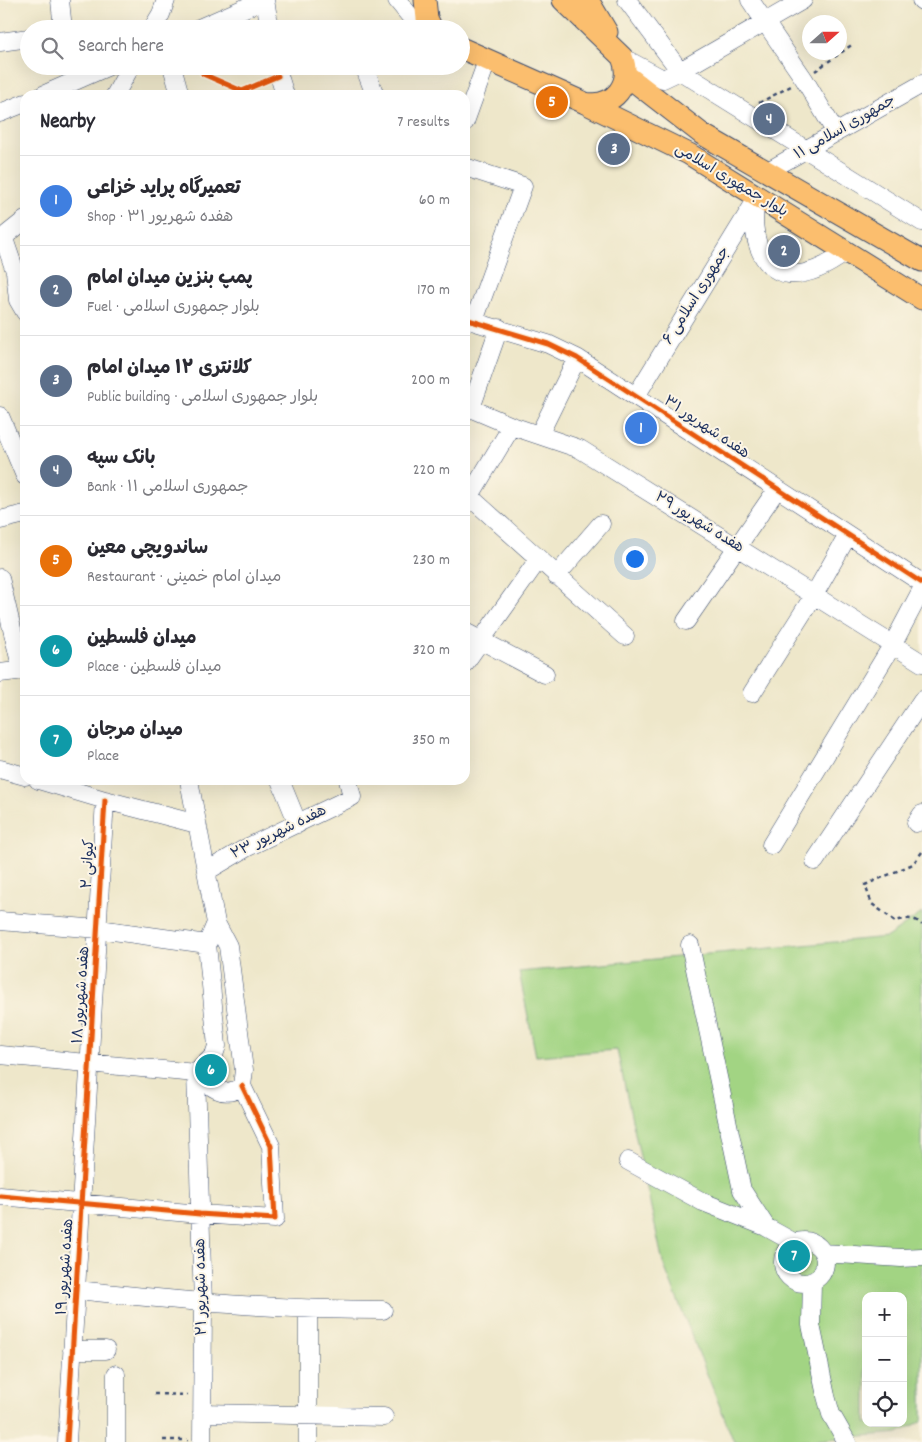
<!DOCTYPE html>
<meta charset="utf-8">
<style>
:root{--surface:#fff;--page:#f2f2f3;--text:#2b2b33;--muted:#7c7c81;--line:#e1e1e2;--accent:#1a73e8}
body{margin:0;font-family:Dekko,"Playpen Sans Arabic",sans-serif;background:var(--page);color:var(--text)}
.controls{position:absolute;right:15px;bottom:15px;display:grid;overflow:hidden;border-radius:10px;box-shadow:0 5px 20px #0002}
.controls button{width:45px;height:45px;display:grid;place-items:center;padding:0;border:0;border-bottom:1px solid var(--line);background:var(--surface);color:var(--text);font:25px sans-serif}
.compass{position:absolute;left:802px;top:15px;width:45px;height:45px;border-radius:50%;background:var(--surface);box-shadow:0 5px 20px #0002;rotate:69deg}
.you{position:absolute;left:634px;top:558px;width:18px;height:18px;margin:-12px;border:4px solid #fff;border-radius:50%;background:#1a73e8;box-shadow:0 0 0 8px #1a73e833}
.badge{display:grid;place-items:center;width:32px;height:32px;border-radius:50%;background:var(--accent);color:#fff;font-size:16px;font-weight:700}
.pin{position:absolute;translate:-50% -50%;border:2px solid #fff;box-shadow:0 1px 5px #0006}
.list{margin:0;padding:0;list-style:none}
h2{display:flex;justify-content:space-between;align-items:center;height:65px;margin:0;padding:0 20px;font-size:21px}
h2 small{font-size:16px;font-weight:400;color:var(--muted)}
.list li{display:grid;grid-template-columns:32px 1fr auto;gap:15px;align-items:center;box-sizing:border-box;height:90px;padding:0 20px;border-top:1px solid var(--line)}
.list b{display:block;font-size:19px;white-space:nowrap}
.list p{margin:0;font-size:16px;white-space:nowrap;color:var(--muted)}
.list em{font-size:16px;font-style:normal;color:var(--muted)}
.icon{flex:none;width:28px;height:28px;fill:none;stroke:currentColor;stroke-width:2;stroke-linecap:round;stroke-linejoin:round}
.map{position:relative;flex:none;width:922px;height:1442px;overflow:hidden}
.search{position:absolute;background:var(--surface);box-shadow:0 5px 20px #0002;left:20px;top:20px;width:450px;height:55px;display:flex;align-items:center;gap:12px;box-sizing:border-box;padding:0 18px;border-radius:28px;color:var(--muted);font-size:19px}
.panel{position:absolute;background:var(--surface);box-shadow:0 5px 20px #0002;left:20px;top:90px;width:450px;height:695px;border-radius:15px}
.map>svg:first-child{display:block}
</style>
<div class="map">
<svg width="922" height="1442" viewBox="0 0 922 1442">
<rect width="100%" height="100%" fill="#fcf5e5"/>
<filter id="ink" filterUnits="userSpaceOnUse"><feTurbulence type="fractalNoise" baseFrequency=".02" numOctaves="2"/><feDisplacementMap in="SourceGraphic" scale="10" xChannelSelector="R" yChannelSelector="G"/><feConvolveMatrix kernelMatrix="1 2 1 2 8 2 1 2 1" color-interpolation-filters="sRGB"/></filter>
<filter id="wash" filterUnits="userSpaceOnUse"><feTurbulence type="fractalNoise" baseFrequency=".0096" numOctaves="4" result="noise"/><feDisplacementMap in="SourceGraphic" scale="20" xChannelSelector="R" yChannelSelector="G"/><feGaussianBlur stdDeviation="1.12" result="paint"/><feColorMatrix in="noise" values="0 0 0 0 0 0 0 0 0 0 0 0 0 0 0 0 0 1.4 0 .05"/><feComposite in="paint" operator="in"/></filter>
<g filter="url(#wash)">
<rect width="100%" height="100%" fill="#eee7ca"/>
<path fill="#a2d483" stroke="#5e8270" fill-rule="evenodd" d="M 922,913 L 922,1421 L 898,1433 L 793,1442 L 734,1442 L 663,1263 L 617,1050 L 536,1056 L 519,972 L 887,937 ZM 866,1296 L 903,1296 L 903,1423 L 866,1423 Z"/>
</g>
<g filter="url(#ink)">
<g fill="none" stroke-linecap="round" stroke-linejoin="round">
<g stroke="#3b4b6e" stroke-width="19">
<path id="minor" d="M 60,0 L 63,29
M 265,0 L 270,29
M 397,0 L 410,16 L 428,29
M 627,0 L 680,71 L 803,0
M 750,0 L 804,79 L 836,133
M 921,0 L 922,1
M 152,29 L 161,14 L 166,0
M 197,29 L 263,0
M 0,42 L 29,38
M 622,57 L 663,79 L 680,71 L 922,222
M 172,66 L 180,95
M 276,66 L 285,95
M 364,66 L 375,95
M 43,95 L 109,66
M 115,95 L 131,66
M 0,113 L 25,103
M 465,122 L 487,61
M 465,167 L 523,186 L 474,321
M 768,171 L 922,84
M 756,204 C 750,228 758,271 789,274 C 810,276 830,264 846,252
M 4,239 L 15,271 L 18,300 L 25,312
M 0,240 L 25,220
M 465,319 L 548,344 L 577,358 L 922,583
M 636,396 L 758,197
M 465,406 L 512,426 L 580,449 L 922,663
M 471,408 L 499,328
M 0,416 L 25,476
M 539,435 L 577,358
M 470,497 L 625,636
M 465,504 L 512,426
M 0,520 L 25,514
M 556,576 L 601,524
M 0,578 L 22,671
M 686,621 L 777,489
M 465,632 L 545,674
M 465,663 L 538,560
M 0,673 L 25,670
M 752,693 L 814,595 L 848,535
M 0,769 L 25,776
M 38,780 L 105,800 L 197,824
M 189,780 L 216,923
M 280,780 L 298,824
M 916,823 L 922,814
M 771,845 L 893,644 L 922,589
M 815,861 L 922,700
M 207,871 L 246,848 L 352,797 L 348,780
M 0,921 L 99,929 L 207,944
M 216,923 L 228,946 L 244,1070 L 242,1086 C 223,1100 209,1086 196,1073 L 214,1055 L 217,1046 L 207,944 Z
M 690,945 L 742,1190 L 766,1227
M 0,1055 L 196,1073 L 203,1304 L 202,1442
M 628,1161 L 703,1202 L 766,1227 L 795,1243
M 0,1196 L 200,1214 L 275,1219 L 271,1146 L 242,1086
M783 1262a21 21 0 1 1 42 0a21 21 0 1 1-42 0Z
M 823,1253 L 901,1258 L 922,1257
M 812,1281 L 811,1325 L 826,1396 L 831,1414 L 847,1442
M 77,1290 C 179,1301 280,1310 383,1310
M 308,1310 L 308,1442
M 72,1350 L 106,1350
M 202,1413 L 384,1417
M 67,1442 L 105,800
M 116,1442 L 116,1374"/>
</g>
<g stroke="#3b4b6e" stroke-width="23">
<path id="major" d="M 425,0 L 427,18 L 432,29
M 588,0 L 607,32
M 461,48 L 585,103 C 614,108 633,84 622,57 L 563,0
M 626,75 L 702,134 L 922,261
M 585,103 L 689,154 L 922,299"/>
</g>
<path stroke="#3b4b6e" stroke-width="2.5" stroke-dasharray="4 4" stroke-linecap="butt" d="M 815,71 L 853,44
M 759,103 L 791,86
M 922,852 L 913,864 L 865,885 L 872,904 L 895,921 C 904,919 915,916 922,925
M 154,1394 L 188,1395
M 163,1440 L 188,1440"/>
<use href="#minor" stroke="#fff" stroke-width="18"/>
<use href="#major" stroke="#fbbe6e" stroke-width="21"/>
<g stroke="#fcf5e5" stroke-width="8">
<path id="cycleway" d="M 201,66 L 203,74 L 242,91 L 278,76
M 465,319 L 548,344 L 577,358 L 922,583
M 0,1196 L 200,1214 L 275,1219 L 271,1146 L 242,1086
M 67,1442 L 105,800"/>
</g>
<use href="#cycleway" stroke="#e8590c" stroke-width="5"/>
</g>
</g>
<g text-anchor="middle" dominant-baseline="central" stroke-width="4" stroke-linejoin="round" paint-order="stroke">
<g font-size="15" fill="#1b2f5e" stroke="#fcf5e5">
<text transform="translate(845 128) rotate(-30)">جمهوری اسلامی ۱۱</text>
<text transform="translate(731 181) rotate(31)">بلوار جمهوری اسلامی</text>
<text transform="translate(697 296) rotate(-58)">جمهوری اسلامی ۶</text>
<text transform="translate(706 428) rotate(34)">هفده شهریور ۳۱</text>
<text transform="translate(699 523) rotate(32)">هفده شهریور ۲۹</text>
<text transform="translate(279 833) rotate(-26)">هفده شهریور ۲۳</text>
<text transform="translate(89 864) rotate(-87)">کیوانی ۲</text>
<text transform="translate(82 995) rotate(-86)">هفده شهریور ۱۸</text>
<text transform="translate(66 1267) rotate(-86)">هفده شهریور ۱۹</text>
<text transform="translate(202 1287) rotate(-91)">هفده شهریور ۲۱</text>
</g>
</g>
</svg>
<div class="controls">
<button>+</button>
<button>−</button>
<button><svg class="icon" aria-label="locate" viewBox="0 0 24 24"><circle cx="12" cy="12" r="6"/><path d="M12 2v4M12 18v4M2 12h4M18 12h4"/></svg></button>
</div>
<svg class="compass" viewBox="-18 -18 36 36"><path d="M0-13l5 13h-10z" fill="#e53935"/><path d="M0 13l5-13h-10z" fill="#7c7c81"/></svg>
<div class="you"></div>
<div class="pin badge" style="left:641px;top:428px;background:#3f7fe0">1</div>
<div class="pin badge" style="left:784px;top:251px;background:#5c6f8a">2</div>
<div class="pin badge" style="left:614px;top:149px;background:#5c6f8a">3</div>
<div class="pin badge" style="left:769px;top:119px;background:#5c6f8a">4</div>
<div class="pin badge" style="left:552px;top:102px;background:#e8710a">5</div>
<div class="pin badge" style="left:211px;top:1070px;background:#0f9aa8">6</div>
<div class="pin badge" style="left:794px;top:1256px;background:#0f9aa8">7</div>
<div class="search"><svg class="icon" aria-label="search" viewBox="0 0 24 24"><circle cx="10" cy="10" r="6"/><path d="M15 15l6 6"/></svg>Search here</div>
<section class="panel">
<h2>Nearby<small>7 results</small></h2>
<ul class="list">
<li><span class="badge" style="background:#3f7fe0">1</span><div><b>تعمیرگاه پراید خزاعی</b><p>Shop · هفده شهریور ۳۱</p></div><em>60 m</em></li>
<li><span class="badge" style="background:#5c6f8a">2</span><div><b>پمپ بنزین میدان امام</b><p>Fuel · بلوار جمهوری اسلامی</p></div><em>170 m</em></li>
<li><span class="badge" style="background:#5c6f8a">3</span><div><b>کلانتری ۱۲ میدان امام</b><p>Public building · بلوار جمهوری اسلامی</p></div><em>200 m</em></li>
<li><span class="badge" style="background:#5c6f8a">4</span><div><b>بانک سپه</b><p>Bank · جمهوری اسلامی ۱۱</p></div><em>220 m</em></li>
<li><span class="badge" style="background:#e8710a">5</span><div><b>ساندویچی معین</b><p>Restaurant · میدان امام خمینی</p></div><em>230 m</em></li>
<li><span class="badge" style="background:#0f9aa8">6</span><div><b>میدان فلسطین</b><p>Place · میدان فلسطین</p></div><em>320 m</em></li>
<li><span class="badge" style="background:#0f9aa8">7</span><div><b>میدان مرجان</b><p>Place</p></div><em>350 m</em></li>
</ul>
</section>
</div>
